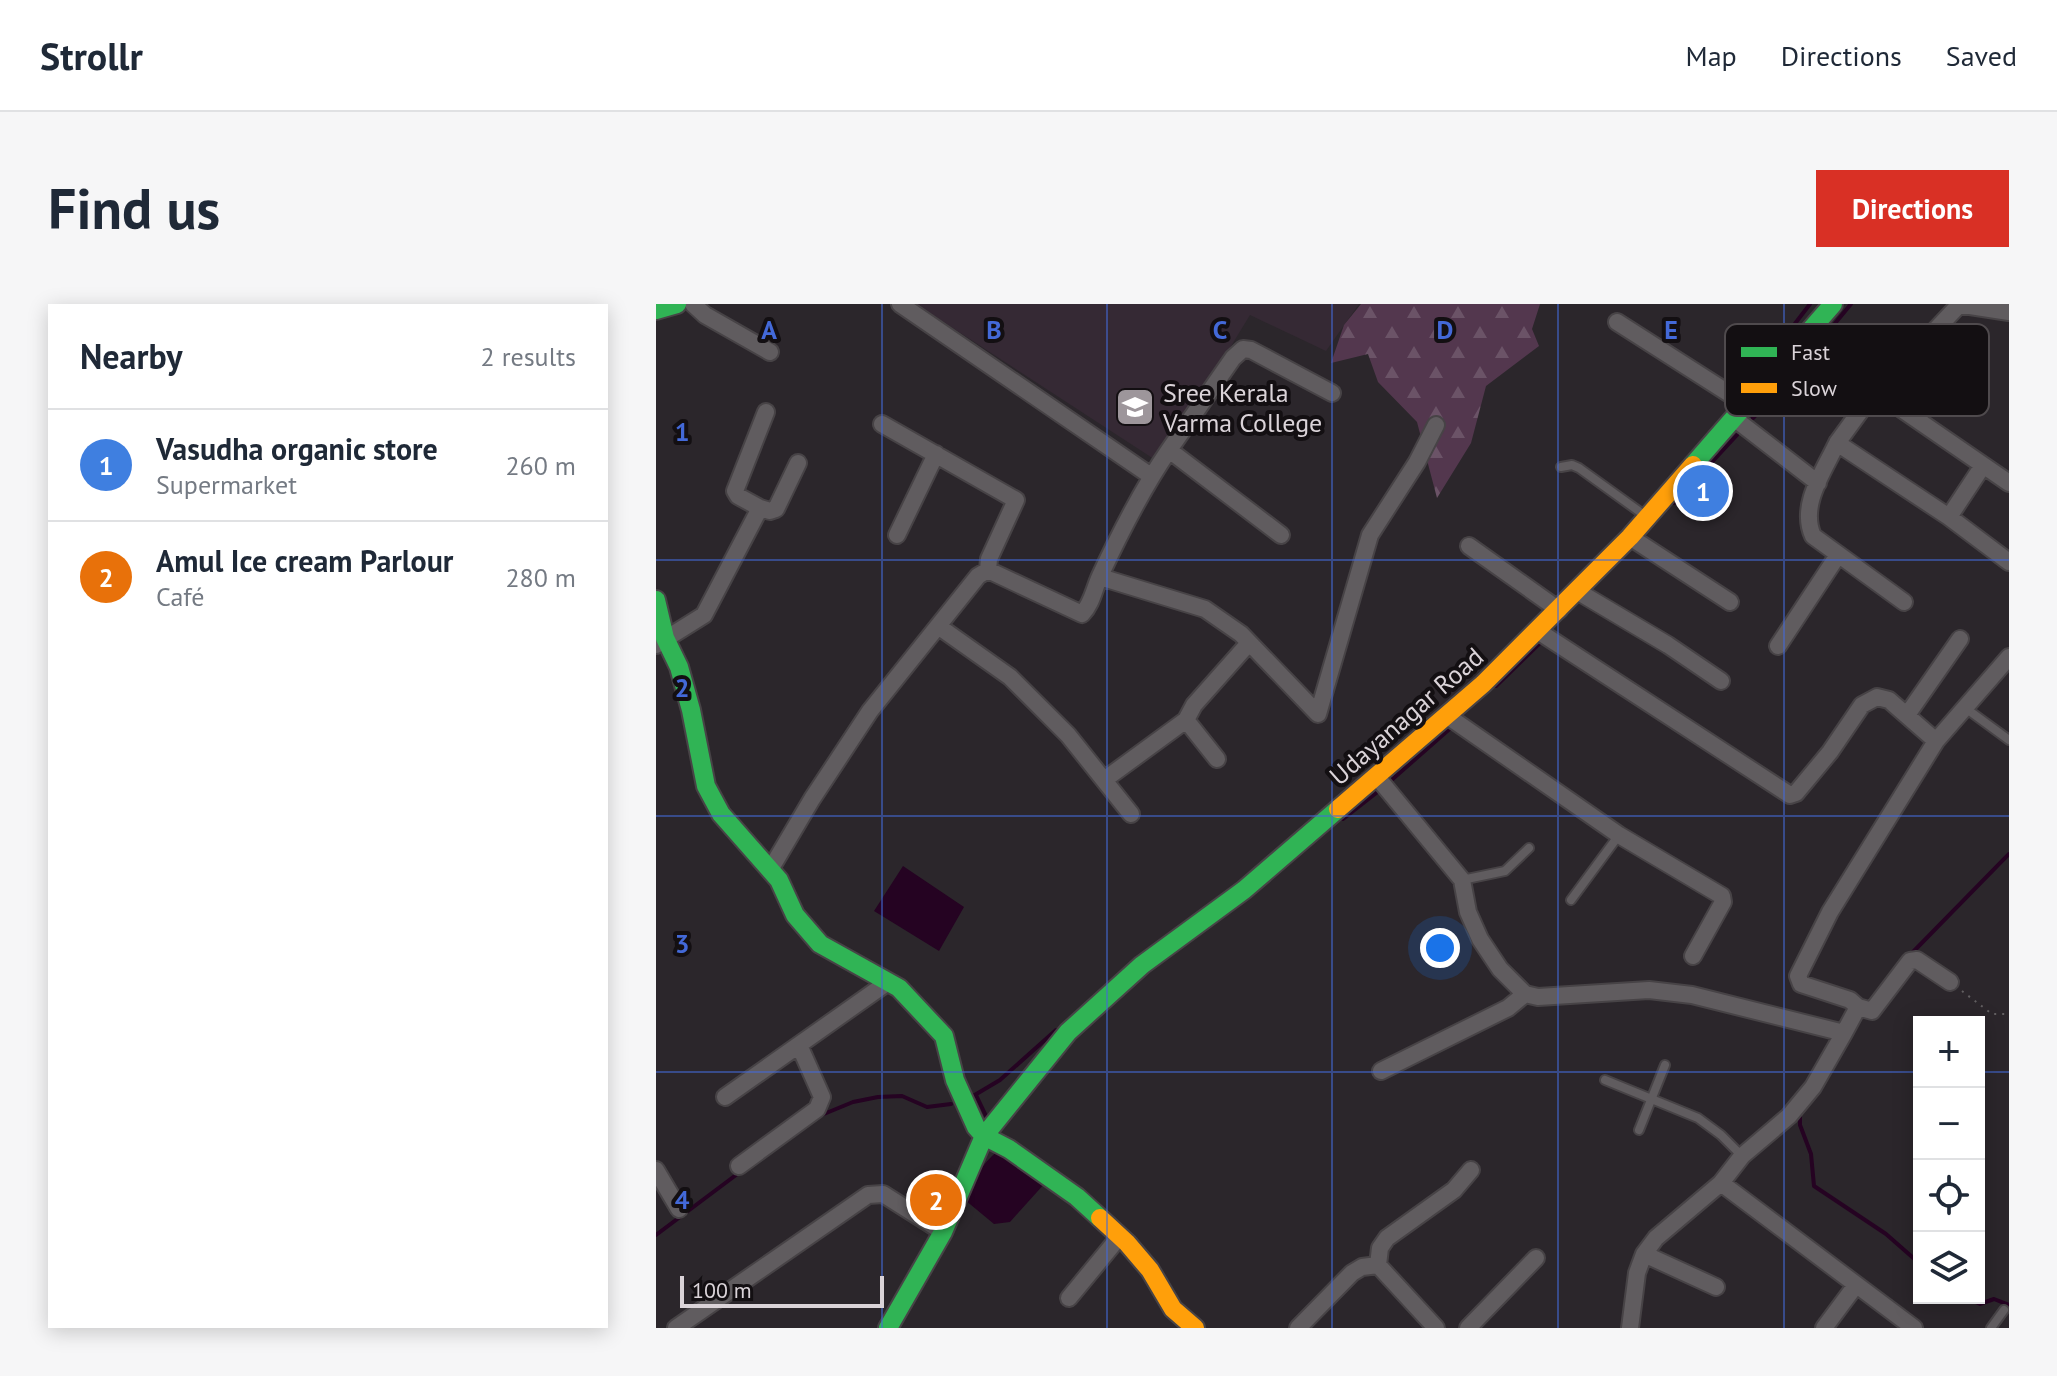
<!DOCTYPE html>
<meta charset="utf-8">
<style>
:root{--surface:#fff;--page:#f6f6f7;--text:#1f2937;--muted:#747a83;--line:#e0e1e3;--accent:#d93025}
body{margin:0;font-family:"PT Sans",sans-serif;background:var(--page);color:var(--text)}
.controls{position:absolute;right:24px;bottom:24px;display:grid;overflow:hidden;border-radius:0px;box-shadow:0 4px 20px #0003}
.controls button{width:72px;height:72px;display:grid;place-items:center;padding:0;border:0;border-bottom:2px solid var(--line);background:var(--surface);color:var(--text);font:40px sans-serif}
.scale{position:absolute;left:24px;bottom:20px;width:204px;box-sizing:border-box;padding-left:8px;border:4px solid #dad3d8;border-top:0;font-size:22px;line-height:28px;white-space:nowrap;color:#dad3d8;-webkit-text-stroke:6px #130f12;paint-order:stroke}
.you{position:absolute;left:784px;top:644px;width:28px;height:28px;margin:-20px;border:6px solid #fff;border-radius:50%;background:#1a73e8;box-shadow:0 0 0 12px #1a73e833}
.badge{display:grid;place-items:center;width:52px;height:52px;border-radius:50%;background:var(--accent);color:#fff;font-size:26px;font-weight:700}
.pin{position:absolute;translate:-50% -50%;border:4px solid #fff;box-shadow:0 2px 8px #0006}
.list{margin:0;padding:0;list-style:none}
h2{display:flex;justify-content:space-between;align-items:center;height:104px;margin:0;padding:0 32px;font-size:34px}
h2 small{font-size:26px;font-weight:400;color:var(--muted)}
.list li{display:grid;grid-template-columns:52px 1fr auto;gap:24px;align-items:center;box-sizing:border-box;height:112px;padding:0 32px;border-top:2px solid var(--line)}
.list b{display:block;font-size:30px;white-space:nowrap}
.list p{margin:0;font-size:26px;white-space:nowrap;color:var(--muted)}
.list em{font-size:26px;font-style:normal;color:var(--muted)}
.icon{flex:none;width:44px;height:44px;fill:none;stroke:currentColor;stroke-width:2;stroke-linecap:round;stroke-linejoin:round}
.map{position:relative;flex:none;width:1353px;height:1024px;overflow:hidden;border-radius:0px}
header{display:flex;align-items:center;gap:48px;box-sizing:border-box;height:112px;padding:0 40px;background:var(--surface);border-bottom:2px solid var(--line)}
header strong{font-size:38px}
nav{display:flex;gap:44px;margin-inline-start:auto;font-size:28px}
.intro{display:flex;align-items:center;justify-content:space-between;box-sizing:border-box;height:192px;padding:0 48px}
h1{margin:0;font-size:56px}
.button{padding:20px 36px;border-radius:0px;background:var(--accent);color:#fff;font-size:28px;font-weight:700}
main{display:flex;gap:48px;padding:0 48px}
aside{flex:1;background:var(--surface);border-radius:0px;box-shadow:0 4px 20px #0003}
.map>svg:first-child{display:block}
</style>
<header>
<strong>Strollr</strong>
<nav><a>Map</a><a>Directions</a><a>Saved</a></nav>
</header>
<div class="intro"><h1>Find us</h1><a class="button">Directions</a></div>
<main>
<aside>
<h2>Nearby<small>2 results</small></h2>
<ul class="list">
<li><span class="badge" style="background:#3f7fe0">1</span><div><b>Vasudha organic store</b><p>Supermarket</p></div><em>260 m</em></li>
<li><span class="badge" style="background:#e8710a">2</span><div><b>Amul Ice cream Parlour</b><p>Café</p></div><em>280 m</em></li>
</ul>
</aside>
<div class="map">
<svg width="1353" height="1024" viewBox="0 0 1353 1024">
<defs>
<pattern id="forest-firs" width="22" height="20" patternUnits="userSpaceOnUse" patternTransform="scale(2)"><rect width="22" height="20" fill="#53374e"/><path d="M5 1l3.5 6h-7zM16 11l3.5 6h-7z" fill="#6b5367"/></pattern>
</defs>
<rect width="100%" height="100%" fill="#2b262b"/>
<path fill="#352934" d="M 260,0 L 703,0 L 670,47 L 594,11 L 504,159 Z"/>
<path fill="url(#forest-firs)" d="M 705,0 L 884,0 L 876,25 L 883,42 L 830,82 L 815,139 L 781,194 L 761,118 L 722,78 L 712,50 L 675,59 L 688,21 Z"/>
<path fill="#250322" d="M 247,562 L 308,603 L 283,647 L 218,607 Z
M 346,844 L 390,878 L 354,918 L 338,920 L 309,896 C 319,874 326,858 346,844 Z"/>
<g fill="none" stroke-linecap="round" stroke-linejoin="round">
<path stroke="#250322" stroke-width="4" d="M 1092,81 L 1154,0
M 1097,114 L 1124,86 L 1195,0
M 1018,199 L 1081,131
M 840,382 L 888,335
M 731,480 L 797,422
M 687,515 L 724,486
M 1254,651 L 1353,550
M 320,791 L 330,812
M 317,792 L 344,776 L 400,726
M 1144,809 L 1144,821 L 1155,850 L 1158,882 L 1230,930 L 1263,959
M 163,812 L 197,798 L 222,793 L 246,792 L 271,803 L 295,800
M 0,931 L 84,868
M 1311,994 L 1324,1000 L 1338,995 L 1353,1001"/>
<g stroke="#474346" stroke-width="12">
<path id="lane" d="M 905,163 L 916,161 L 923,164 L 991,213
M 1308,403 L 1353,436
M 806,576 L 849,567 L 873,544
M 915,596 L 963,531
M 949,776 L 1042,814 L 1065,831 L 1086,852
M 983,826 L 1009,761
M 1335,1024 L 1348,1006"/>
</g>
<g stroke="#474346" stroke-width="20">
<path id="street" d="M 37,0 L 49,11 L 114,48
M 244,0 L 495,172
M 1301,0 L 1353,8
M 961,18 L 1091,101
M 1244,104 L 1353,179
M 1079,115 L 1162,179
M 226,120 L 360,196 L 333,255 L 332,266
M 1181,139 L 1208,102 L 1303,1
M 513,146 L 577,54 L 587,45 L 595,46 L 676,89
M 104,204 L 114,207 L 120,205 L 142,159
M 1293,213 L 1326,163
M 241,231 L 280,150
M 974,233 L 1074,298
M 813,242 L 903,306
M 444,273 L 549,305 L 585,330 L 662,410 L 714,231 L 761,158 L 780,121
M 921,287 L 1012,341 L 1065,377
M 1248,298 L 1157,232 C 1143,201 1168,167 1181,139 L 1293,213 L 1353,258
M 282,322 L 354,373 L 412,431 L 475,510
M 882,327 L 1134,491 L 1140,489 L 1174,448 L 1206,401 L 1221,393 L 1233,396 L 1280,437
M 0,341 L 48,311 L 104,204 L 82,192 L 79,187 L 110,108
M 1122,342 L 1182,251
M 790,411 L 963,531 L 1066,592 L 1067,598 L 1037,652
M 1251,411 L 1304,335
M 561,455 L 530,416 L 538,401 L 593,339
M 721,473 L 806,576 L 812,608 L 824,635 L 844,665 L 869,690 L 882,693 L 993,686 L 1036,691 L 1188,729 L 1202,703 L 1194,696 L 1145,680 L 1142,672 L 1174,608 L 1280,437 L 1353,353
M 448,476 L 530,416
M 114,566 L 156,495 L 214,407 L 322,272 L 332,266 L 426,310 C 436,300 438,285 444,272 C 464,229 486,185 513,146 L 625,231
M 1202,703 L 1216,707 L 1254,657 L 1261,656 L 1294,678
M 725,767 L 852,704 L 869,690
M 69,793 L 232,678
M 83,862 L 161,805 L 166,793 L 143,741
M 0,866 L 23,905
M 1065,879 L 1258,1024
M 988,950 L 1060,983
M 722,961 L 724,944 L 731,934 L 798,886 L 815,866
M 413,994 L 464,932
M 20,1024 L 212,891 L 227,890 L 287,928
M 642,1024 L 696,969 L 706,963 L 722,961 L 780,1024
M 812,1024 L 880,954
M 974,1024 L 981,969 L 988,950 L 1000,934 L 1065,879 L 1086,852 L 1133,812 L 1157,783 L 1188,729
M 1168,1024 L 1200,981"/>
</g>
<g stroke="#474346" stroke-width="22">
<path id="fast" d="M 0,6 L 21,0
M 1037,161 L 1177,0
M 0,296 L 9,334 L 23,363 L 35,406 L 50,482 L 65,510 L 123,576 L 139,611 L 164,640 L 243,684 L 288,732 L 299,776 L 320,823 L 328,832 L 353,845 L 421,893 L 444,914
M 232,1024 L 287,928 L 328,832 L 412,728 L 486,661 L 588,586 L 682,505"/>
</g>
<g stroke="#474346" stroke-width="22">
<path id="slow" d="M 682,505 L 827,380 L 974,233 L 1037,161
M 444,914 L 471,939 L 494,966 L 517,1005 L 539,1024"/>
</g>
<path stroke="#625f61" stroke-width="2" stroke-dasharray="2 6" stroke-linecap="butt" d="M 1306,687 L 1336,710 L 1353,710"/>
<use href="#lane" stroke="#605c5f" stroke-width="8"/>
<use href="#street" stroke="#605c5f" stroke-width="16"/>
<use href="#fast" stroke="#30b455" stroke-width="18"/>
<use href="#slow" stroke="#ff9f0a" stroke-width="18"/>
</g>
<path fill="none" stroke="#4369d8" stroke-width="2" stroke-opacity="0.55" d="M 226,0 L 226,1024M 451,0 L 451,1024M 676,0 L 676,1024M 902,0 L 902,1024M 1128,0 L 1128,1024M 0,256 L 1353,256M 0,512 L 1353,512M 0,768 L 1263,768M 1323,768 L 1353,768"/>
<defs>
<g id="university-square" transform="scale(2)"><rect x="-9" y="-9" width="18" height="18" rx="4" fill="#9d969b" stroke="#130f12"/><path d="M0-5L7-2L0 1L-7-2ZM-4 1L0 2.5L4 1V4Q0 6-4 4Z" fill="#fff"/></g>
</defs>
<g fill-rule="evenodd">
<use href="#university-square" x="479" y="103"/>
</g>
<g text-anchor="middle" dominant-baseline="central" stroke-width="8" stroke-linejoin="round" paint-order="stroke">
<g font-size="26" fill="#dad3d8" stroke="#130f12" text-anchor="start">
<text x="507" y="88">Sree Kerala<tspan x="507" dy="30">Varma College</tspan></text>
</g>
<g font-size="26" fill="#dad3d8" stroke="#130f12">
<text transform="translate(750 412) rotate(-41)">Udayanagar Road</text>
</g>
</g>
<rect x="1069" y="20" width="264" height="92" rx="12" fill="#130f12" stroke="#4f4a4d" stroke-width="2"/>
<rect x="1085" y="43" width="36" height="10" fill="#30b455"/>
<rect x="1085" y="79" width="36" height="10" fill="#ff9f0a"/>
<g font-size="22" fill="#dad3d8">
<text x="1135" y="56">Fast</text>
<text x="1135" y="92">Slow</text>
</g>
<g font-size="26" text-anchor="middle" font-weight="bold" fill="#4369d8" stroke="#130f12" stroke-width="8" stroke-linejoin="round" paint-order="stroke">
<text x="113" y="35">A</text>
<text x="338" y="35">B</text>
<text x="564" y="35">C</text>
<text x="789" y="35">D</text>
<text x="1015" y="35">E</text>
<text x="26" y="137">1</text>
<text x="26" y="393">2</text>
<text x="26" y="649">3</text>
<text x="26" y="905">4</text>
</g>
</svg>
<div class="controls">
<button>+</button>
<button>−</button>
<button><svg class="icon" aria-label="locate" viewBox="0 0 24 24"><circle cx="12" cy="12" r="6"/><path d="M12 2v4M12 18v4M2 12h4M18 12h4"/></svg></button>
<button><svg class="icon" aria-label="layers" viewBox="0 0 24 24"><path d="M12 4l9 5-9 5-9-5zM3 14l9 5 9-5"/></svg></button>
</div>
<div class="scale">100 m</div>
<div class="you"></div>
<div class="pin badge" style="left:1047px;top:187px;background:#3f7fe0">1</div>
<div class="pin badge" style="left:280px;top:896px;background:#e8710a">2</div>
</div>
</main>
